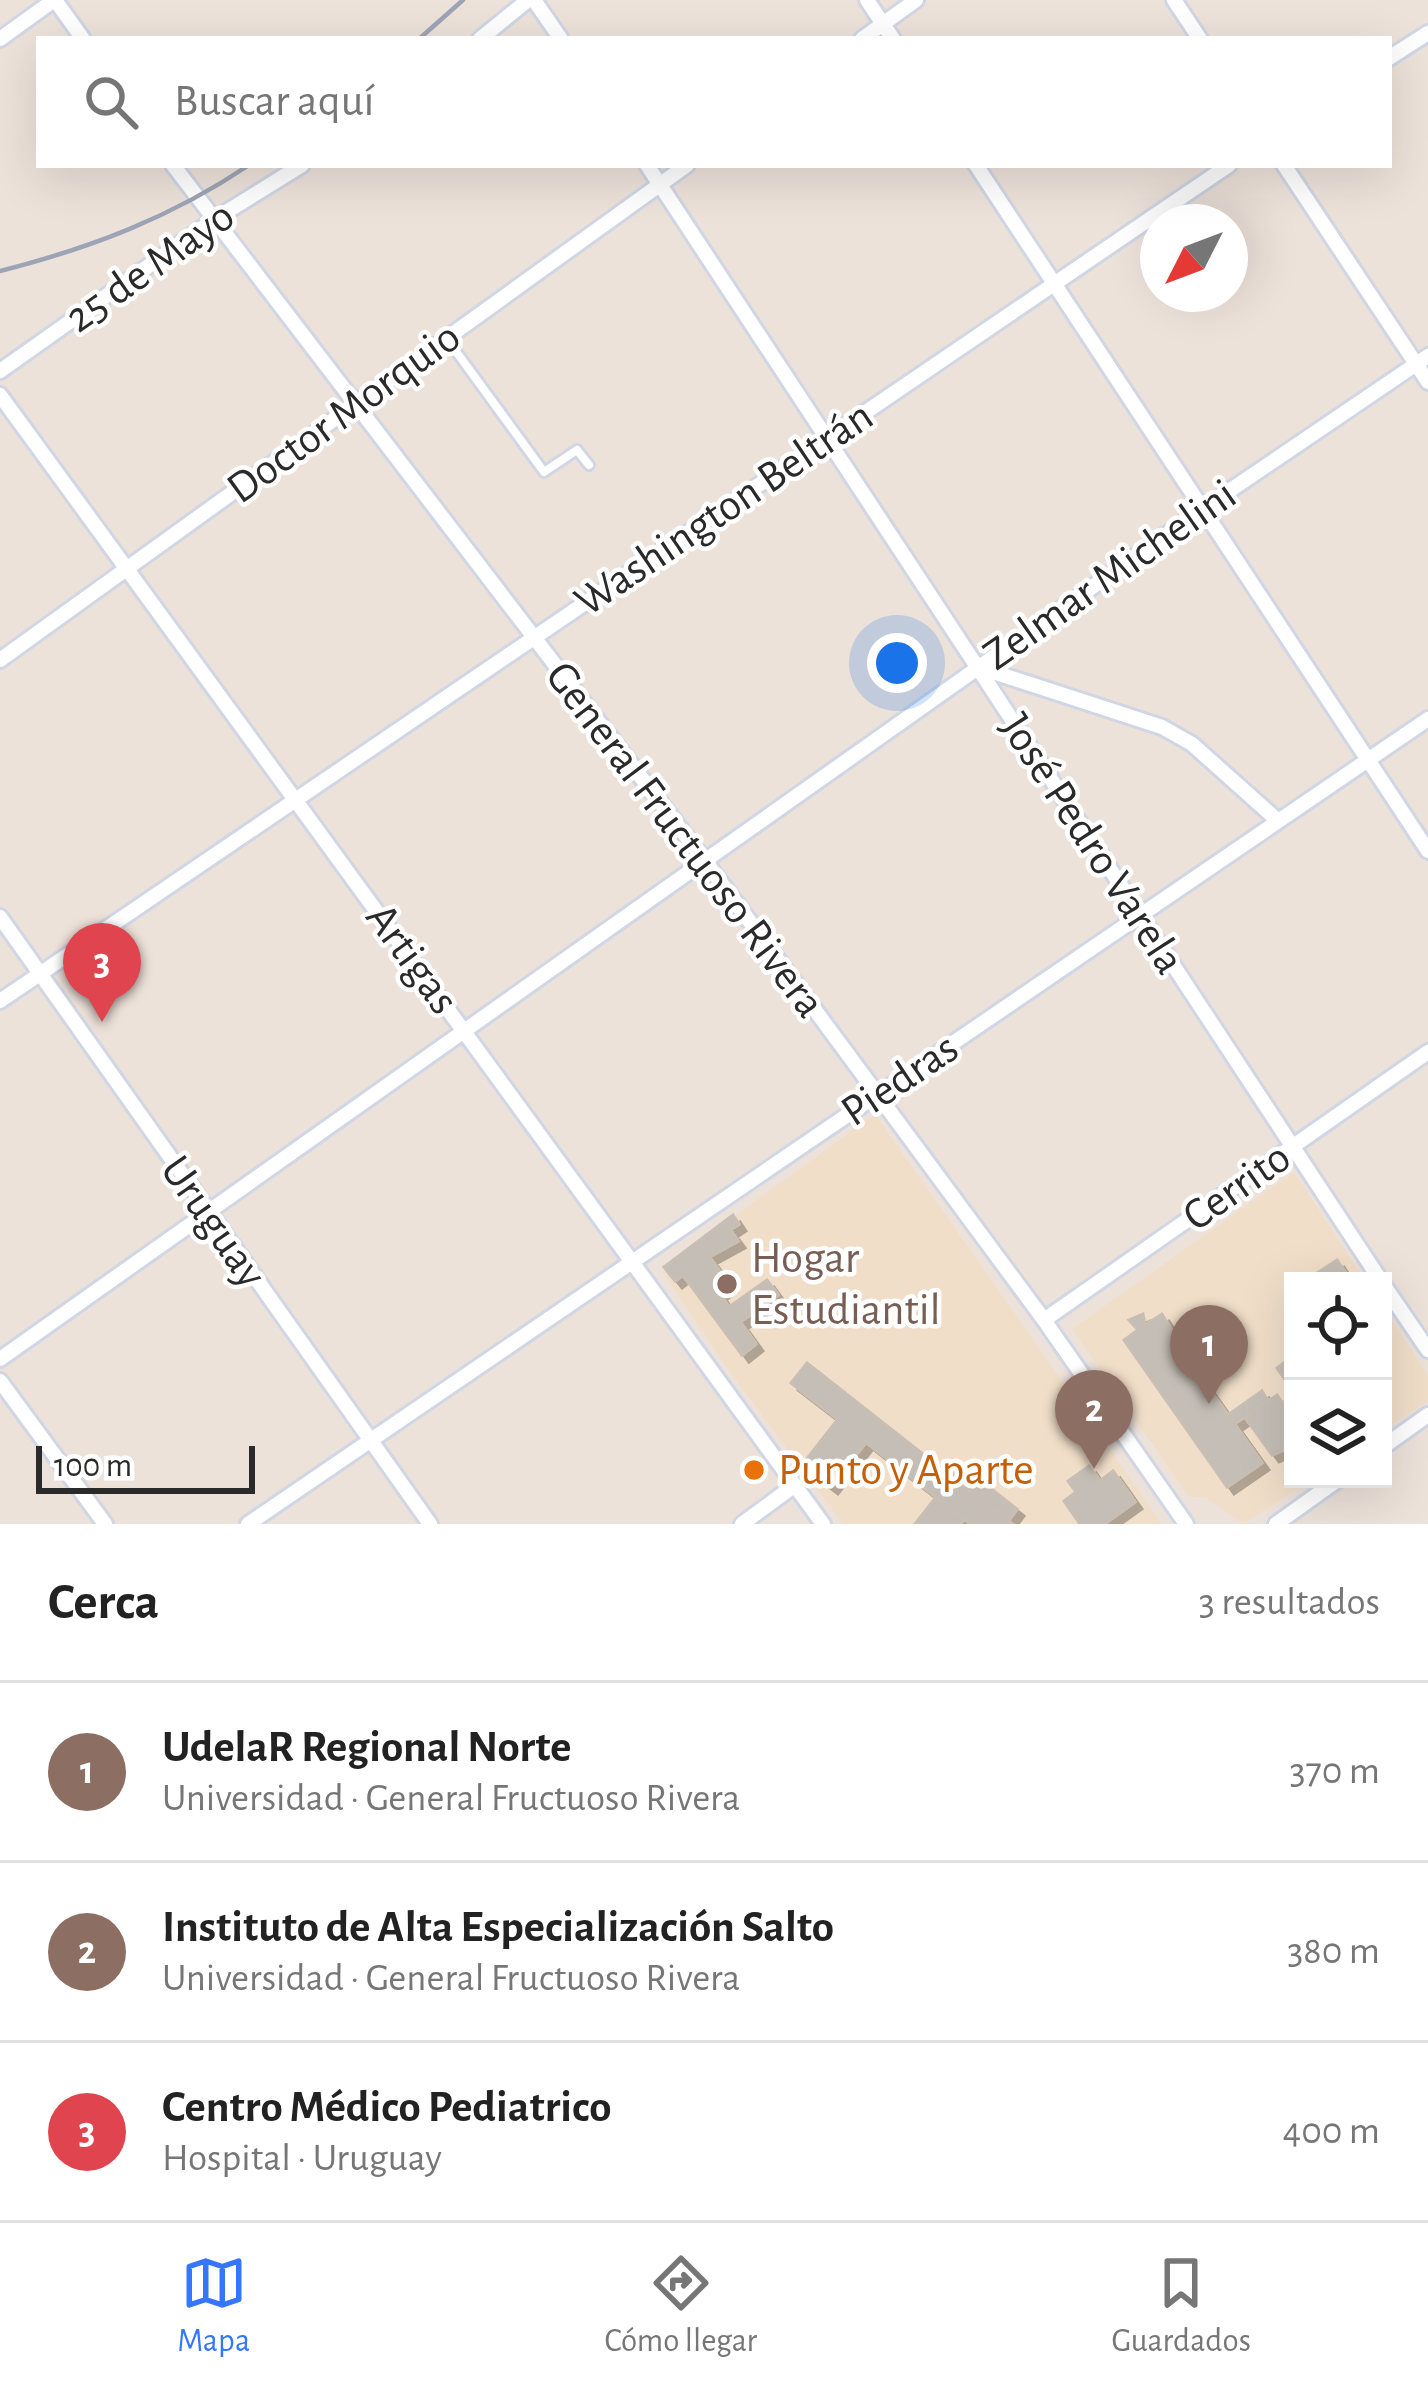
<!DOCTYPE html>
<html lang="es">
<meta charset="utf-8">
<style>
:root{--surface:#fff;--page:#f2f2f2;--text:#222;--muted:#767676;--line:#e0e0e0;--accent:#3576ff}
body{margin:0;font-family:"Alegreya Sans",sans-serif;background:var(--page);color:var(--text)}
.controls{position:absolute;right:36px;bottom:36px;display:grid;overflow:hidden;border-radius:0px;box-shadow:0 12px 48px #0002}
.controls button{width:108px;height:108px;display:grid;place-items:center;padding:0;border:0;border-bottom:3px solid var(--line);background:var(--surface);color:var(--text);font:60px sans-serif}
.compass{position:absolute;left:1140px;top:204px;width:108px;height:108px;border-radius:50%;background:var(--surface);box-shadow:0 12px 48px #0002;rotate:228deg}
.scale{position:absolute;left:36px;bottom:30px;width:219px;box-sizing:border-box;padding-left:12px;border:6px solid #2a2a2a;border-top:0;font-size:33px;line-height:42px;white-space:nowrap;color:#2a2a2a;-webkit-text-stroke:9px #fff;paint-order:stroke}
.you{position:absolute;left:897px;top:663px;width:42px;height:42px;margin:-30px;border:9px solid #fff;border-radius:50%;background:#1a73e8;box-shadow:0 0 0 18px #1a73e833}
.badge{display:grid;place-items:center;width:78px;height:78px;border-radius:50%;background:var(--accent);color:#fff;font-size:39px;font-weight:700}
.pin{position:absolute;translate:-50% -99px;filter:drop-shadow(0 3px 6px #0008)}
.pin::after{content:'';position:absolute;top:63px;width:42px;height:36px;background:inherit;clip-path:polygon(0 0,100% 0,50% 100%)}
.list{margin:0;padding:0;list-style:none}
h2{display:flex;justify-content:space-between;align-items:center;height:156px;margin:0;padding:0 48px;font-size:51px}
h2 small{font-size:39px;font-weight:400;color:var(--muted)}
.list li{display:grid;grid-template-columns:78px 1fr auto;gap:36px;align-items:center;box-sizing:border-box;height:180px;padding:0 48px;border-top:3px solid var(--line)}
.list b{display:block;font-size:45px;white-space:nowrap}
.list p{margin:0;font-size:39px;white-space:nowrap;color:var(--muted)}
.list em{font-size:39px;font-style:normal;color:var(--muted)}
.icon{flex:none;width:66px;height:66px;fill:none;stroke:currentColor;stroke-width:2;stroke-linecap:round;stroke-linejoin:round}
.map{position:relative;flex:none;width:1428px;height:1524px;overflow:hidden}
.search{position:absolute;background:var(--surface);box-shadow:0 12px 48px #0002;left:36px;right:36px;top:36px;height:132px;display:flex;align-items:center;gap:30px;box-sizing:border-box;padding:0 42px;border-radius:0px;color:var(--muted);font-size:45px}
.sheet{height:696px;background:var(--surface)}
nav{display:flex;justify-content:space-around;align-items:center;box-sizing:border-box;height:168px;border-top:3px solid var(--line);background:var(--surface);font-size:33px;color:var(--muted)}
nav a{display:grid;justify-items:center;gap:6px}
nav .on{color:var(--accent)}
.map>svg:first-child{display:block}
</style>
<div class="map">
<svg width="1428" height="1524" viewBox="0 0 1428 1524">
<defs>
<filter id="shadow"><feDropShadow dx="7" dy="7" stdDeviation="0" flood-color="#0004"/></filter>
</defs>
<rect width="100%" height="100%" fill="#ede2da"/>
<path fill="#f0dec8" d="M 875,1114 L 1162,1524 L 843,1524 L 733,1376 L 663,1273 L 664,1267 Z
M 1294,1172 L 1366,1281 L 1293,1281 L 1293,1479 L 1312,1479 L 1243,1524 L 1205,1497 L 1189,1497 L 1072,1329 Z
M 1383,1307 L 1428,1375 L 1428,1401 L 1383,1431 Z"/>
<path fill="#c4beb6" stroke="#c8beb4" stroke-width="3" filter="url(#shadow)" d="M 733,1215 L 739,1224 L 730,1230 L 738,1241 L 709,1257 L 730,1285 L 719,1293 L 729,1307 L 767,1280 L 778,1295 L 740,1322 L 756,1344 L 742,1355 L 683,1275 L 675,1281 L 664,1267 Z
M 1337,1260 L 1351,1281 L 1318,1281 L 1314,1275 Z
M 1143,1314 L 1145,1325 L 1162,1314 L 1191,1363 L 1197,1359 L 1200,1376 L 1262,1463 L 1227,1487 L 1124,1340 L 1138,1330 L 1129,1320 Z
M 1293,1356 L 1293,1391 L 1277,1368 Z
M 807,1363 L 1008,1521 L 1012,1524 L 971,1524 L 866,1442 L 831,1487 L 802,1465 L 838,1419 L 791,1383 Z
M 1262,1391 L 1268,1401 L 1234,1424 L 1228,1415 Z
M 1277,1395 L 1293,1418 L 1293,1446 L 1272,1455 L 1245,1417 Z
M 961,1465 L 1017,1509 L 1008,1521 L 952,1477 Z
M 1089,1466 L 1100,1481 L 1113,1471 L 1135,1502 L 1104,1524 L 1080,1524 L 1064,1501 L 1076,1492 L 1068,1481 Z
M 936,1497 L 964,1519 L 960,1524 L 915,1524 Z"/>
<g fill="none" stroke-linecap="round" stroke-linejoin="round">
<g stroke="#d0d6e4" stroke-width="14">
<path id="service" d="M 447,339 L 544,472 L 577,450 L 589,465"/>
</g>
<g stroke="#d0d6e4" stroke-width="20">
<path id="minor" d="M 55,0 L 83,39
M 534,0 L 561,39
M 867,0 L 893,39
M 1174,0 L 1200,39
M 0,39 L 54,0
M 480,39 L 528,0
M 862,39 L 916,0
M 1389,58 L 1428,33
M 173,165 L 705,861 L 1044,1320 L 1186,1524
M 647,165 L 1381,1281
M 976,165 L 1428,851
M 1284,165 L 1428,382
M 0,371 L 215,219 L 302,165
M 0,395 L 823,1524
M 0,660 L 687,165
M 978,667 L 1162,727 L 1192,744 L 1276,819
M 0,917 L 430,1524
M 0,1001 L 1229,165
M 1383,1284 L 1428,1350
M 1044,1320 L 1428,1052
M 0,1359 L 1204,508 L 1428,356
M 0,1381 L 105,1524
M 1383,1447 L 1428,1415
M 248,1524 L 1428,719
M 742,1524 L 795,1485
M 1276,1524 L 1339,1479"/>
</g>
<use href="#service" stroke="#fff" stroke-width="8"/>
<use href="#minor" stroke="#fff" stroke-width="14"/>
<path stroke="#9da4b5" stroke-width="4.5" d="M 419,39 L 463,0
M 0,271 C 91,248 172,217 249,165"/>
</g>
<circle fill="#8d6e63" stroke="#fff" stroke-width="4.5" cx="727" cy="1284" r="12"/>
<circle fill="#e8710a" stroke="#fff" stroke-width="4.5" cx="754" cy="1470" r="12"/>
<g text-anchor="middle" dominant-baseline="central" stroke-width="9" stroke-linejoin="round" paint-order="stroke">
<g font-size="45" fill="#2a2a2a" stroke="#fff">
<text transform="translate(150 267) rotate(-35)">25 de Mayo</text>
<text transform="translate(344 413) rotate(-36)">Doctor Morquio</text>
<text transform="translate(724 509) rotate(-34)">Washington Beltrán</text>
<text transform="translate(1110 575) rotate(-35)">Zelmar Michelini</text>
<text transform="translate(685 840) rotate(53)">General Fructuoso Rivera</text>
<text transform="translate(1092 844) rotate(57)">José Pedro Varela</text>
<text transform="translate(412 959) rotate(54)">Artigas</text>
<text transform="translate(900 1080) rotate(-34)">Piedras</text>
<text transform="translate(1237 1187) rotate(-35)">Cerrito</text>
<text transform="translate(213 1222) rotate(55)">Uruguay</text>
</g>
<g font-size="45" fill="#785e54" stroke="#fff" text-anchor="start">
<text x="751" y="1258">Hogar<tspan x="751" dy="52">Estudiantil</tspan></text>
</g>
<g font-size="45" fill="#c56008" stroke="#fff" text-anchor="start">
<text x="778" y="1470">Punto y Aparte</text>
</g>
</g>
</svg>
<div class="controls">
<button><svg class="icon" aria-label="locate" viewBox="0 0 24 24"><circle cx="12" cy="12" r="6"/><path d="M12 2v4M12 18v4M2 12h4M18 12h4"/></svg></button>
<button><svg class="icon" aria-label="layers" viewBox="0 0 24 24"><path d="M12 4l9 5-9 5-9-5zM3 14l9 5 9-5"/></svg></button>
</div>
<svg class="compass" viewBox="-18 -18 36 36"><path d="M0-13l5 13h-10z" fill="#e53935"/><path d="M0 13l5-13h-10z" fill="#767676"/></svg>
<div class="scale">100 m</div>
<div class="you"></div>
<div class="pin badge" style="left:1209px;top:1404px;background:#8d6e63">1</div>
<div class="pin badge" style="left:1094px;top:1469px;background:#8d6e63">2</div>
<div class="pin badge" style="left:102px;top:1022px;background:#e0444e">3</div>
<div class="search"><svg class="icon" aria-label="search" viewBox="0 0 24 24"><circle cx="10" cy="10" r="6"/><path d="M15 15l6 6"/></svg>Buscar aquí</div>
</div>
<section class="sheet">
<h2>Cerca<small>3 resultados</small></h2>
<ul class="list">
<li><span class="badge" style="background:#8d6e63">1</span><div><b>UdelaR Regional Norte</b><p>Universidad · General Fructuoso Rivera</p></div><em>370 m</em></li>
<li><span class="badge" style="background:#8d6e63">2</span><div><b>Instituto de Alta Especialización Salto</b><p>Universidad · General Fructuoso Rivera</p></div><em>380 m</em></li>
<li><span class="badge" style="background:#e0444e">3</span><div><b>Centro Médico Pediatrico</b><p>Hospital · Uruguay</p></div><em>400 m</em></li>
</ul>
</section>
<nav>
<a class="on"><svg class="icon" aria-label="map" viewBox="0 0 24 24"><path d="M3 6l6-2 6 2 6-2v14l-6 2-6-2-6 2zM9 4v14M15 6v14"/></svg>Mapa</a>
<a><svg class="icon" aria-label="directions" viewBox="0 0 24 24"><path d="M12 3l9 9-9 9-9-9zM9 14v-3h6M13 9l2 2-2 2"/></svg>Cómo llegar</a>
<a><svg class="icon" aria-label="saved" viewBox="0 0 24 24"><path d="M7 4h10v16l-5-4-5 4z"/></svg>Guardados</a>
</nav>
